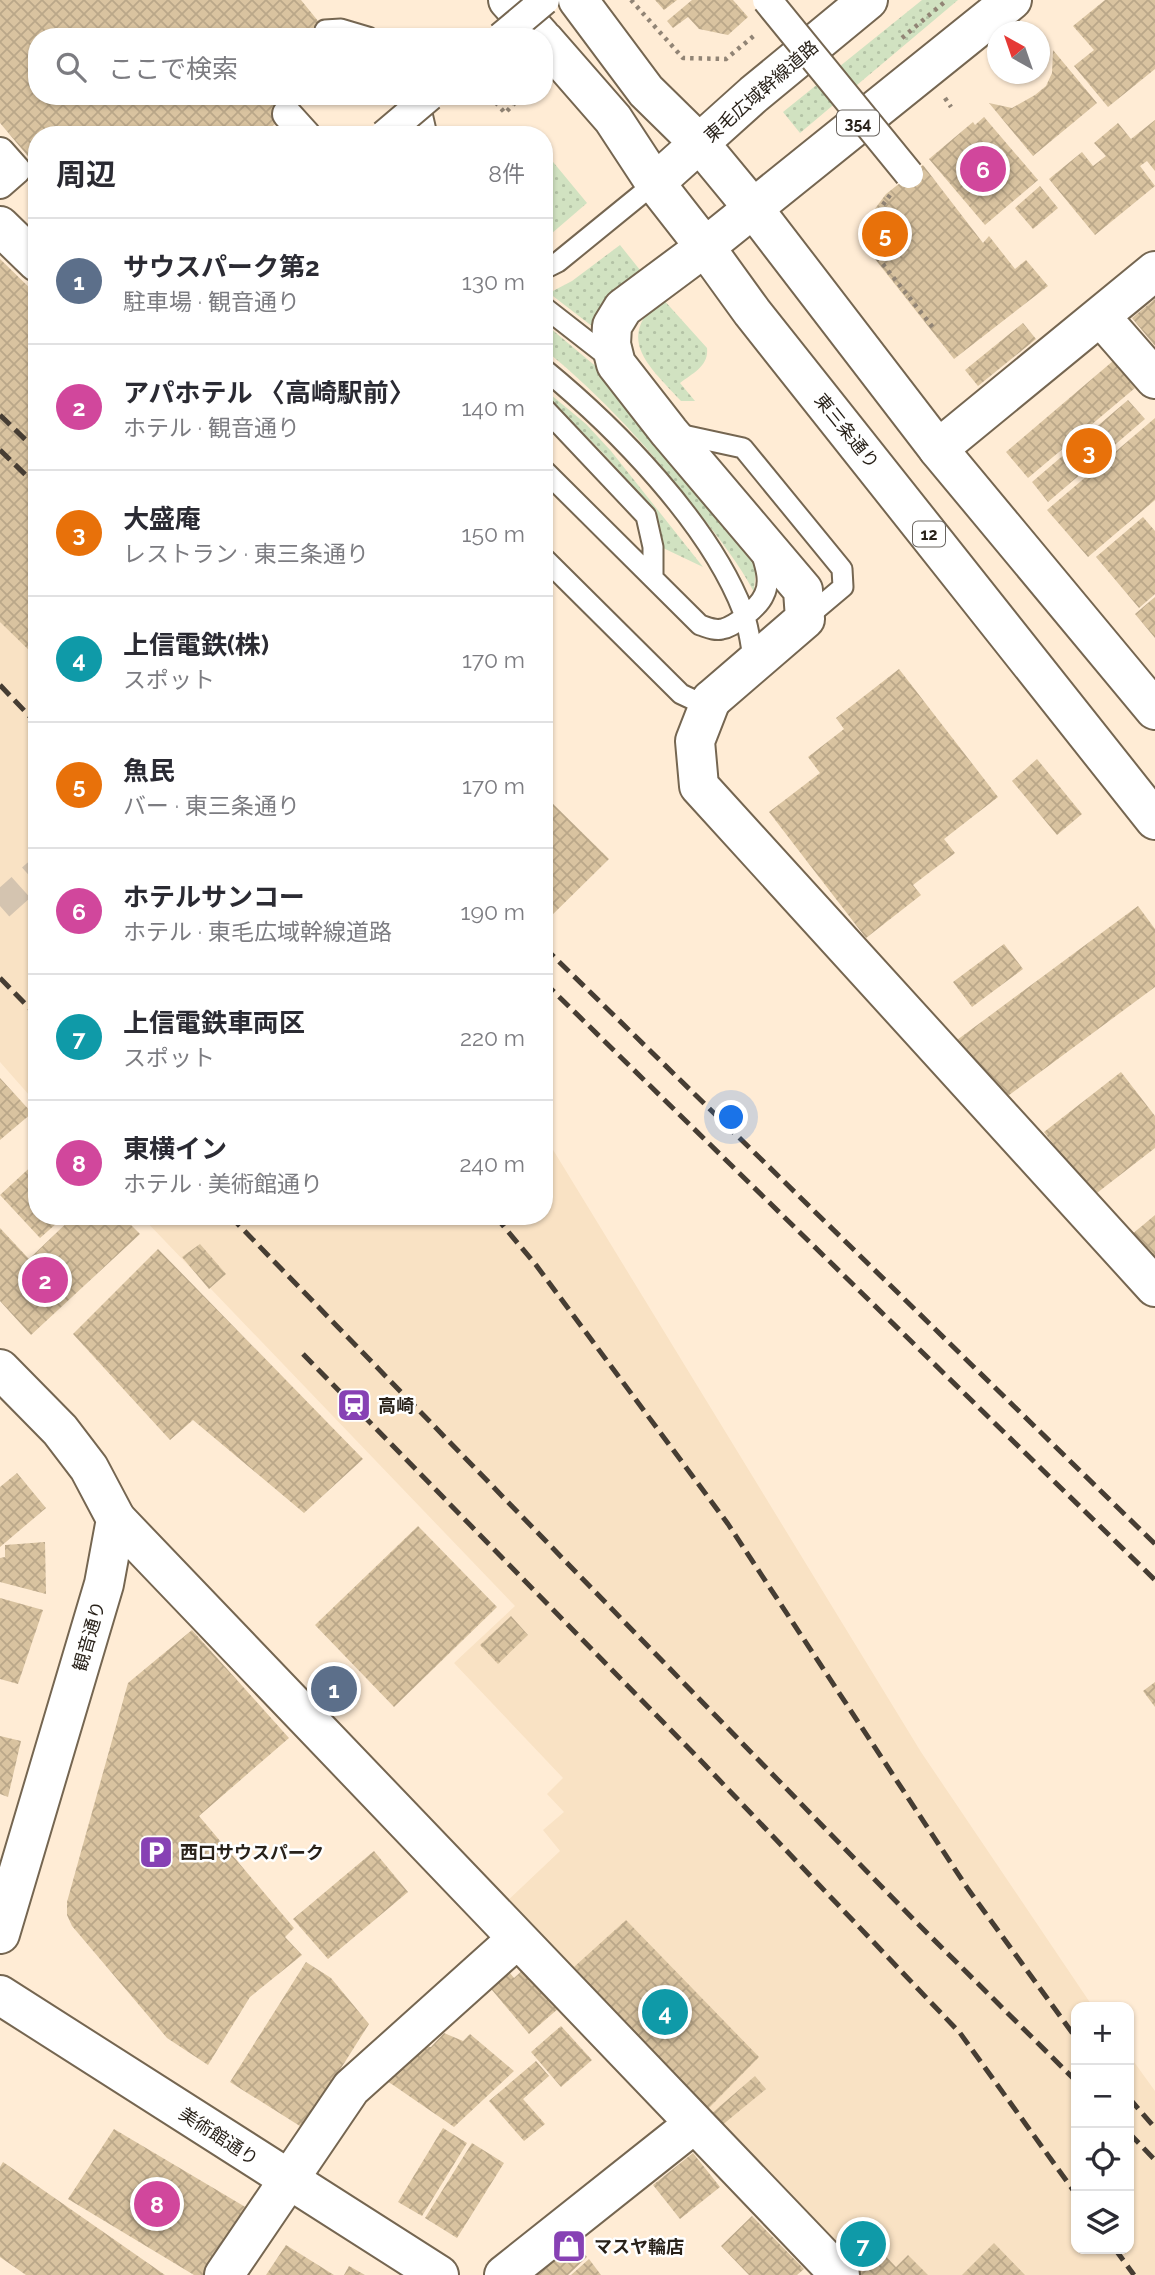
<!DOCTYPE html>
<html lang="ja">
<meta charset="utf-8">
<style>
:root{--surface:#fff;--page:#f7f7f7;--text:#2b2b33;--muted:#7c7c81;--line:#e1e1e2;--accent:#8741b4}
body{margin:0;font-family:Raleway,"Noto Sans JP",sans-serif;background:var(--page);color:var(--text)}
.controls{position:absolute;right:21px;bottom:21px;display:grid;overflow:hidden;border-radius:14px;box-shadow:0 2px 5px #0004}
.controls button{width:63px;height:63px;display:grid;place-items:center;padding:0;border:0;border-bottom:2px solid var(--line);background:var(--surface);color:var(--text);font:35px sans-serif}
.compass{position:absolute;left:987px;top:21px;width:63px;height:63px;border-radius:50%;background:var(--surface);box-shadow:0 2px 5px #0004;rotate:320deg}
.you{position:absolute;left:732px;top:1118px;width:24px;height:24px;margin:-18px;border:5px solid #fff;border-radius:50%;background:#1a73e8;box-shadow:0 0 0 10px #1a73e833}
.badge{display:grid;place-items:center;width:46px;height:46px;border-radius:50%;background:var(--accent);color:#fff;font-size:23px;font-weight:700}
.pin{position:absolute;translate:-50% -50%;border:4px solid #fff;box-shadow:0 2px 7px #0006}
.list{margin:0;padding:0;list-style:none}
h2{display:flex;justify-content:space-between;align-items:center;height:91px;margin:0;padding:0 28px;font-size:30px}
h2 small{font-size:23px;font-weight:400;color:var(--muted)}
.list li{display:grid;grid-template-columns:46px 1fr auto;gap:21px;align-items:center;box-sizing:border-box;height:126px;padding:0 28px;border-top:2px solid var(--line)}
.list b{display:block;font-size:26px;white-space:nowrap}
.list p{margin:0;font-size:23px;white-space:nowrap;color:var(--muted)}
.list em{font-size:23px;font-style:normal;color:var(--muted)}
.icon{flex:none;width:38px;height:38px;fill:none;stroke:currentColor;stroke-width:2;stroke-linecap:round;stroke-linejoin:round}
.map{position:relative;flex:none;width:1155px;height:2275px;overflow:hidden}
.search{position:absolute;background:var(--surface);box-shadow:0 2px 5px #0004;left:28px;top:28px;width:525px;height:77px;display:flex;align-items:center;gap:18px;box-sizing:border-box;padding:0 24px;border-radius:28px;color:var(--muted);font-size:26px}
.panel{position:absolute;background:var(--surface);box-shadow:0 2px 5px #0004;left:28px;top:126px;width:525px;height:1099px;border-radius:28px}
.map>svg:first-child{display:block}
</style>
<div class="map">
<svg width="1155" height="2275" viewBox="0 0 1155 2275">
<defs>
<pattern id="grass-dots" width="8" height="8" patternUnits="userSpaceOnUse" patternTransform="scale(1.75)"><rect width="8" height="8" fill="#d1e2c1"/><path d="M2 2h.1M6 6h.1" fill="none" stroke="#b3c2a5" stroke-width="1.8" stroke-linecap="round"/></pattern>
<pattern id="building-cross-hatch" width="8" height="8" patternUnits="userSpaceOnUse" patternTransform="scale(1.75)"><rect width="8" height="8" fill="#d9c3a0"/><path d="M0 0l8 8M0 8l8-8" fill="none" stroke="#baa789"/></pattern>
</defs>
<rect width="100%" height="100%" fill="#ffecd5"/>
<path fill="#f9e2c4" d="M 0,579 L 37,615 L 37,1104 L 0,1062 Z
M 544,1135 L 921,1752 L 1093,2007 L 1076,2007 L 1076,2249 L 1129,2249 L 1129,2055 L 1155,2091 L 1155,2275 L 859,2275 L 502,1906 L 560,1851 L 543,1830 L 564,1812 L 547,1794 L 563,1778 L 454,1663 L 515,1606 L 141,1216 L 544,1216 Z"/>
<path fill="url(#grass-dots)" d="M 922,0 L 958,0 L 800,133 L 783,112 Z
M 544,151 L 587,203 L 544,240 Z
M 620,245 L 640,270 L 606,299 L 597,330 L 549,293 L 572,281 Z
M 662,298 L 707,348 C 709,366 693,373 680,383 L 695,401 L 681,401 C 648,365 614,338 662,298 Z
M 544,323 L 599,369 L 756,564 L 754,592 C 739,564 719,538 699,513 C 653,452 603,397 544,349 Z
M 544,389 L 586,424 L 611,451 L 703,567 L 661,547 C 658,499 580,429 544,397 Z"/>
<path fill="url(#building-cross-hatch)" d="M 0,0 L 301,0 L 331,37 L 37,37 L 37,96 L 308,96 L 262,135 L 37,135 L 37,167 L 0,123 Z
M 655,0 L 677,0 L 664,10 Z
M 692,0 L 733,0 L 748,17 L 728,35 L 699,29 L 688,17 L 673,28 L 667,21 Z
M 1105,0 L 1155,0 L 1155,69 L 1108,107 L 1074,66 L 1094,50 L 1073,26 Z
M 1053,50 L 1097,103 L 1033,156 L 989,103 L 1012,108 L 1035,95 L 1046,86 L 1052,73 Z
M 984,117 L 1038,180 L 985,225 L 929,159 L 973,122 L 975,125 Z
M 1155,120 L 1155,171 L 1147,161 L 1140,166 L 1155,186 L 1095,235 L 1049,179 L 1082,152 L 1093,166 L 1106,156 L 1094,143 L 1118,123 L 1131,139 Z
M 923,165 L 983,243 L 989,236 L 1015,269 L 1026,260 L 1048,286 L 954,359 L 871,254 L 874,210 L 886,194 Z
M 1040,186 L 1058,208 L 1033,229 L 1015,208 Z
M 0,259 L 37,295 L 37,658 L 0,622 Z
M 1155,299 L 1155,346 L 1132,318 Z
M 1023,323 L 1036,339 L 978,386 L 965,370 Z
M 1113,361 L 1135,388 L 1028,478 L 1006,452 Z
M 1128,400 L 1145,419 L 1048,502 L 1032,482 Z
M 1155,418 L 1155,500 L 1088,557 L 1047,510 Z
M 1143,517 L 1155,531 L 1155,594 L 1139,608 L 1096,557 Z
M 1155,597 L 1155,638 L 1135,614 Z
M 899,669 L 998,797 L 944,839 L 955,853 L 913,885 L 921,895 L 866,938 L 769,812 L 820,773 L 808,757 L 844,729 L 836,718 Z
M 1037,759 L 1082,814 L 1057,835 L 1012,781 Z
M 544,795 L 609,859 L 544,923 Z
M 1138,906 L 1155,929 L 1155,987 L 1001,1101 L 957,1040 Z
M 1004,944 L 1023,969 L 972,1007 L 953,982 Z
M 1121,1072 L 1155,1116 L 1155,1148 L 1093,1196 L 1044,1132 Z
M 0,1078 L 32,1113 L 0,1140 Z
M 37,1161 L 37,1216 L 65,1216 L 40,1238 L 0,1195 Z
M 1155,1215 L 1155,1267 L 1130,1236 Z
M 74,1216 L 122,1216 L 140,1234 L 31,1335 L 0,1301 L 0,1228 L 29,1259 Z
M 200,1244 L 226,1274 L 209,1289 L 182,1257 Z
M 158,1249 L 363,1459 L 304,1513 L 193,1420 L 170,1440 L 73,1334 Z
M 17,1473 L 46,1508 L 0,1547 L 0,1487 Z
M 418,1526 L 497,1607 L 394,1707 L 315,1625 Z
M 45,1542 L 46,1594 L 0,1582 L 0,1558 L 5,1557 L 5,1545 Z
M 0,1598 L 43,1610 L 18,1684 L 0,1679 Z
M 511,1616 L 528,1635 L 498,1664 L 480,1645 Z
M 192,1630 L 289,1738 L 199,1816 L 294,1928 L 285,1937 L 302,1955 L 250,1997 L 208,2065 L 167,2038 L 72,1926 L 67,1915 L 67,1902 L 128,1683 Z
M 1155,1682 L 1155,1707 L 1143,1691 Z
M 0,1736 L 21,1741 L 8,1797 L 0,1794 Z
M 374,1851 L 408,1892 L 328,1959 L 293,1919 Z
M 626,1920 L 759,2057 L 706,2111 L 574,1967 Z
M 306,1962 L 331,1978 L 369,2024 L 303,2128 L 230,2082 Z
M 506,1968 L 514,1978 L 525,1968 L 559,2008 L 529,2034 L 487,1984 Z
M 561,2026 L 592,2060 L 561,2087 L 531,2052 Z
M 444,2033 L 463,2041 L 470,2034 L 514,2071 L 454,2127 L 380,2076 L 417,2045 L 431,2047 Z
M 536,2061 L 549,2076 L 523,2099 L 545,2124 L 524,2141 L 489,2101 Z
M 755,2076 L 766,2089 L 721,2126 L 711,2114 Z
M 443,2128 L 467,2143 L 422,2216 L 398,2202 Z
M 114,2129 L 247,2208 L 206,2275 L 194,2275 L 68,2199 Z
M 472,2143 L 504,2163 L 457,2238 L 425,2218 Z
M 693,2153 L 720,2187 L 680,2219 L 653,2185 Z
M 3,2162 L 165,2275 L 26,2275 L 0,2257 L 0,2167 Z
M 752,2216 L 804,2269 L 797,2275 L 749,2275 L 721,2246 Z
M 864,2233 L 896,2267 L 908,2255 L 928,2275 L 859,2275 L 840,2255 Z
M 572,2236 L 587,2257 L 568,2275 L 523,2275 Z
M 994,2243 L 1025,2275 L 962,2275 Z
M 286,2245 L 334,2275 L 266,2275 Z
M 589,2259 L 601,2275 L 571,2275 Z
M 349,2266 L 365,2275 L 344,2275 Z"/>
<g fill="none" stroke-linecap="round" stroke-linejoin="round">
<path stroke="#d4c4b0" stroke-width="28" stroke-dasharray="28 14" stroke-linecap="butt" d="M 0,906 L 37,873"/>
<g stroke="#756651" stroke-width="23">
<path id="service" d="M 325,30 L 341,29 L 368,37
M 418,96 L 427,135
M 544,269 L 558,262 L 655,183
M 544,307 L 612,360
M 544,369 C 616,428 709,523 743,611 C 749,627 751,646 754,663
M 544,408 L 646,516 L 653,547 L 653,575
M 674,433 L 743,448 L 842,569 L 843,587 L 805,619
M 544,470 L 700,625 C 707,627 714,631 722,629 C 734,627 759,607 764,595 C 771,582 765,565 761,552
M 544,558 L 681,694 L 696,701 L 711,700"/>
</g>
<g stroke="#756651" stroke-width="32">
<path id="pedestrian" d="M 287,114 L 306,135
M 0,152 L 16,170 L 0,184"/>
</g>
<g stroke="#756651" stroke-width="42">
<path id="minor" d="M 0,226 L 37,262
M 1100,316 L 1155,379
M 938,449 L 1155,271
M 711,700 L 695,741 L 699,786 L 1155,1287
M 116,1519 L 840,2275
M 224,2275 L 351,2088 L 517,1939
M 504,2275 L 694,2124"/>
</g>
<g stroke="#756651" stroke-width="42">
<path id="tertiary" d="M 705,247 L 623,308 L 612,326 L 611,344 L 616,364 L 669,432 L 803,590 L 805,619 L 711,700
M 0,1369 L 60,1430 L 89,1468 L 116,1519 L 104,1584 L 0,1934
M 0,1995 L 439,2275"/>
</g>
<g stroke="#756651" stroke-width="42">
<path id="primary" d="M 753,208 L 938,449 L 1155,710
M 705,247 L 752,312 L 1155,820"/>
</g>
<g stroke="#756651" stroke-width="42">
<path id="trunk" d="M 508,0 L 541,37
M 578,0 L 646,91 L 701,145 L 753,208
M 544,40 L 613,119 L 655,183 L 705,247 L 1012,0
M 655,183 L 754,94 L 868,0"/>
</g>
<path stroke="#918475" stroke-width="4.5" stroke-dasharray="3.5 5" stroke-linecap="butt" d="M 631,0 L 683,58 L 726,59 L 756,34
M 902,38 L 947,0
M 490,96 L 505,113 L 514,104 L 507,96
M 945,98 L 951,107
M 890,195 L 877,213 L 874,253 L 935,330"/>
<use href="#service" stroke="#fff" stroke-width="19"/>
<use href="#pedestrian" stroke="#fff" stroke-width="28"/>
<use href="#minor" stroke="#fff" stroke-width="38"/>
<use href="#tertiary" stroke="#fff" stroke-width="38"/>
<use href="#primary" stroke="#fff" stroke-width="38"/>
<use href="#trunk" stroke="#fff" stroke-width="38"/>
<path stroke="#463d33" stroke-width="5" stroke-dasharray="14 7" stroke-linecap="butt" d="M 0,415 L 37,451
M 0,450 L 37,486
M 0,685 L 37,724
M 544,947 L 1155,1544
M 0,978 L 37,1016
M 544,982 L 1155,1580
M 230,1216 L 916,1922 L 1076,2081
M 495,1216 L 536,1265 L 728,1524 L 968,1889 L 1076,2038
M 303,1354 L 705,1765 L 960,2033 L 1076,2194
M 1129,2098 L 1155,2128
M 1129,2133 L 1155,2160
M 1115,2249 L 1134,2275"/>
<g stroke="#756651" stroke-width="32" stroke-linecap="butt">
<path id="pedestrian-bridge" d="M 767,0 L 909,174
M 501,37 L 545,0
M 384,135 L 430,96"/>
</g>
<use href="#pedestrian-bridge" stroke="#fff" stroke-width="28"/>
</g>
<defs>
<g id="station-square" transform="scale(1.75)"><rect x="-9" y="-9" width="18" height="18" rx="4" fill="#8741b4" stroke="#fff"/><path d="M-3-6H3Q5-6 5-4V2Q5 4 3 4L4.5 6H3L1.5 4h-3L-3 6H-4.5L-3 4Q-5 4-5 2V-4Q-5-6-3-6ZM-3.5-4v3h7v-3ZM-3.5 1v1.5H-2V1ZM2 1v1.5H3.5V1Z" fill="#fff"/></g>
<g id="parking-square" transform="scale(1.75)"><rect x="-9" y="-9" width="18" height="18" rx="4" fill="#8741b4" stroke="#fff"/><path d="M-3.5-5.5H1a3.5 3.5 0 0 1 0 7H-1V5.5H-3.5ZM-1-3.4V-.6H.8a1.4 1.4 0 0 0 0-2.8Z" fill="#fff"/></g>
<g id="shop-square" transform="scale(1.75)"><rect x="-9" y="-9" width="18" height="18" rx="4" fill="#8741b4" stroke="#fff"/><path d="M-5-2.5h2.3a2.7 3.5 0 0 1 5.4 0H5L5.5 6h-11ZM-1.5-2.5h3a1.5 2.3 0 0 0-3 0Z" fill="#fff"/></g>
</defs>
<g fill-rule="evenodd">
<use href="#station-square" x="354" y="1405"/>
<use href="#parking-square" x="156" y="1852"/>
<use href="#shop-square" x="569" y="2246"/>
</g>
<g text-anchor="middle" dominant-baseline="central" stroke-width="5" stroke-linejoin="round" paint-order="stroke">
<g fill="#fff" stroke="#69645f" stroke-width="2">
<rect x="837" y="110.5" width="42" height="25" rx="5"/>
<rect x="913" y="521.5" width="32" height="25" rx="5"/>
</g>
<g font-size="16" font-weight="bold" fill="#29221a">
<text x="858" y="123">354</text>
<text x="929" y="534">12</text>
</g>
<g font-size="18" fill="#29221a" stroke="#fff">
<text transform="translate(761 91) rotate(-41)">東毛広域幹線道路</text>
<text transform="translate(847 431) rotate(51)">東三条通り</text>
<text transform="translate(89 1636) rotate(-74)">観音通り</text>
<text transform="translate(219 2136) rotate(33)">美術館通り</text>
</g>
<g font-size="18" font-weight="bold" fill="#29221a" stroke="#fff" text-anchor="start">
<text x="378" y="1405">高崎</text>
<text x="180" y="1852">西口サウスパーク</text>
<text x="594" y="2246">マスヤ輪店</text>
</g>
</g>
</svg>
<div class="controls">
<button>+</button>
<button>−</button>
<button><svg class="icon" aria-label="locate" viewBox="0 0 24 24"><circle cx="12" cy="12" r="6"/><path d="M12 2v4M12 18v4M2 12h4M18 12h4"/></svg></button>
<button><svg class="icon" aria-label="layers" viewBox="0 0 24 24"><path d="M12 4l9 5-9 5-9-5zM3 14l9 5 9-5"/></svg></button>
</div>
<svg class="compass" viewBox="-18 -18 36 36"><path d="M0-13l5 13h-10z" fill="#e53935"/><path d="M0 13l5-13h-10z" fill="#7c7c81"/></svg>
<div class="you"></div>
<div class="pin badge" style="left:334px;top:1689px;background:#5c6f8a">1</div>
<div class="pin badge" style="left:45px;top:1280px;background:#d1479c">2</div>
<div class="pin badge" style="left:1089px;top:451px;background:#e8710a">3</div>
<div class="pin badge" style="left:665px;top:2012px;background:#0f9aa8">4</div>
<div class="pin badge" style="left:885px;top:234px;background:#e8710a">5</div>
<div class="pin badge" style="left:983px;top:169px;background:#d1479c">6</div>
<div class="pin badge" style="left:863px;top:2244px;background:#0f9aa8">7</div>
<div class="pin badge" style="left:157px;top:2204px;background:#d1479c">8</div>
<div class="search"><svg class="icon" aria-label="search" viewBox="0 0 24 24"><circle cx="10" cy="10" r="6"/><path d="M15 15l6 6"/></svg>ここで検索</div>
<section class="panel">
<h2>周辺<small>8件</small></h2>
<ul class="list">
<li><span class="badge" style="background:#5c6f8a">1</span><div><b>サウスパーク第2</b><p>駐車場 · 観音通り</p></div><em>130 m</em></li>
<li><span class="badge" style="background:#d1479c">2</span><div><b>アパホテル 〈高崎駅前〉</b><p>ホテル · 観音通り</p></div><em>140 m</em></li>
<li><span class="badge" style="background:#e8710a">3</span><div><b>大盛庵</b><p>レストラン · 東三条通り</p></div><em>150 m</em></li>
<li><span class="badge" style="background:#0f9aa8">4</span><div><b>上信電鉄(株)</b><p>スポット</p></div><em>170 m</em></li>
<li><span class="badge" style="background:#e8710a">5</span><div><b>魚民</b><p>バー · 東三条通り</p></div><em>170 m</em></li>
<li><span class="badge" style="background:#d1479c">6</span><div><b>ホテルサンコー</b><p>ホテル · 東毛広域幹線道路</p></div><em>190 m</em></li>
<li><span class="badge" style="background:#0f9aa8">7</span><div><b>上信電鉄車両区</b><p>スポット</p></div><em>220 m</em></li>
<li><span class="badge" style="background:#d1479c">8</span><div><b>東横イン</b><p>ホテル · 美術館通り</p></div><em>240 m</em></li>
</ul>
</section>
</div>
